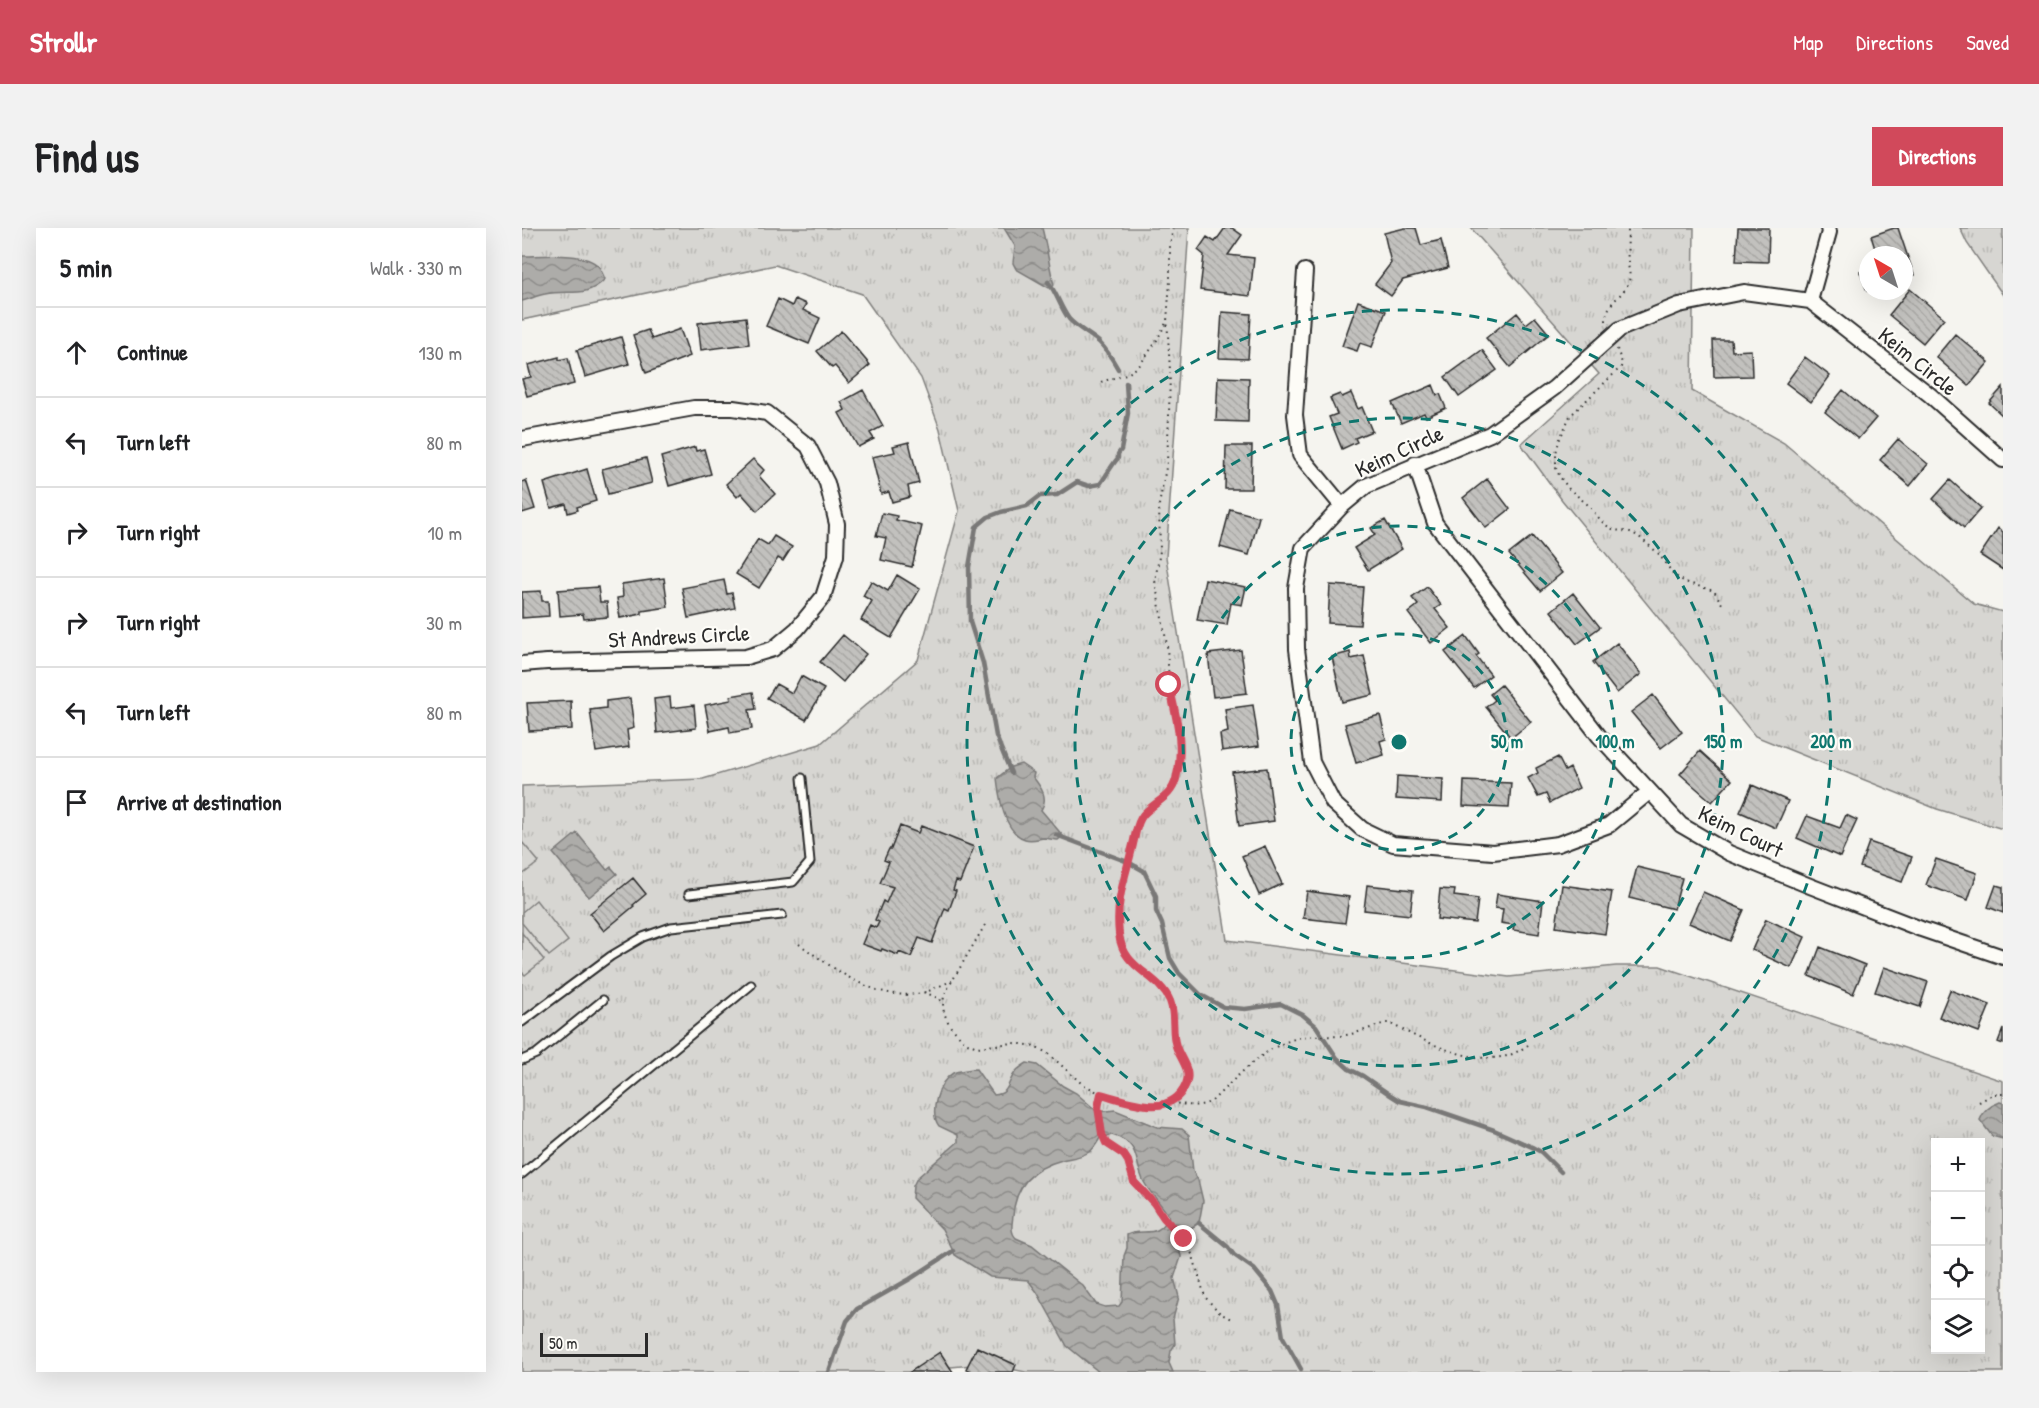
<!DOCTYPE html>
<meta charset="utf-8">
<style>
:root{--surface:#fff;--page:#f2f2f2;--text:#202124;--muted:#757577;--line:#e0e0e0;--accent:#d1495b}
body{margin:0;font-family:"Patrick Hand",sans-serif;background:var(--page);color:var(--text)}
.controls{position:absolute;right:18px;bottom:18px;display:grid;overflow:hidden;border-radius:0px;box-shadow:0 6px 24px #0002}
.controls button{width:54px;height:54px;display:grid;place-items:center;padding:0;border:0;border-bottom:2px solid var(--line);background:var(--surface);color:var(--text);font:30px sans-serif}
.compass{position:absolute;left:1337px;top:18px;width:54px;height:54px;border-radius:50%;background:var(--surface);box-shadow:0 6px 24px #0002;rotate:321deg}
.scale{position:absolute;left:18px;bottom:15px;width:108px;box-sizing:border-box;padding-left:6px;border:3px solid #2b2b2b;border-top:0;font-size:16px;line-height:21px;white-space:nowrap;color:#2b2b2b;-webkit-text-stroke:4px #fdfcf7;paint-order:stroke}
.stop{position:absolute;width:18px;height:18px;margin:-14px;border:4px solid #d1495b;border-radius:50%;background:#fff}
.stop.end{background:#d1495b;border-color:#fff;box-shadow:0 2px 6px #0008}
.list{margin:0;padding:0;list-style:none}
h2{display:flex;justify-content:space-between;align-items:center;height:78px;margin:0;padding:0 24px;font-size:26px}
h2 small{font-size:20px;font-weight:400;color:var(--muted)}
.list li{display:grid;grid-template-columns:39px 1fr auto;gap:18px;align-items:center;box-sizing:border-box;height:90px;padding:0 24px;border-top:2px solid var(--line)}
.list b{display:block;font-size:22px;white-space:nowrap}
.list em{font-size:20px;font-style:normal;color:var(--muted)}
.icon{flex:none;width:33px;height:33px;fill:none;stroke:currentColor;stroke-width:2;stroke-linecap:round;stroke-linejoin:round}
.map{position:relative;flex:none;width:1481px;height:1144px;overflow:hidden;border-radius:0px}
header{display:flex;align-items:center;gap:36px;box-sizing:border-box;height:84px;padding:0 30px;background:var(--accent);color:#fff}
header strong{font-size:28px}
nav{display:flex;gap:33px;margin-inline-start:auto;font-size:21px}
.intro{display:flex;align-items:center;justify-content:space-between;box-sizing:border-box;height:144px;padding:0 36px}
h1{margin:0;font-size:42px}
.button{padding:15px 27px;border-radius:0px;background:var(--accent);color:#fff;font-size:21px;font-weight:700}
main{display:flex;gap:36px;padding:0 36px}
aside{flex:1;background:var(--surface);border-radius:0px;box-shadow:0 6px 24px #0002}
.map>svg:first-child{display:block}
</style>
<header>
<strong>Strollr</strong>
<nav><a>Map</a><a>Directions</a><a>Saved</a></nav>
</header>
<div class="intro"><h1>Find us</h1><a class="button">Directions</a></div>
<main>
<aside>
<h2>5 min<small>Walk · 330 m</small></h2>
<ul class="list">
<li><svg class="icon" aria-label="ahead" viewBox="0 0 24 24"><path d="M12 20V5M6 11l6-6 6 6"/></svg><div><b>Continue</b></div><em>130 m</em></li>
<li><svg class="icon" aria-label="left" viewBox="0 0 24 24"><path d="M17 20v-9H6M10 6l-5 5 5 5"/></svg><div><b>Turn left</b></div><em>80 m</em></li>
<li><svg class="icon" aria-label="right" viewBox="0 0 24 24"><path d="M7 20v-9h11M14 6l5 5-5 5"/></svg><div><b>Turn right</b></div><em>10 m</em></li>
<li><svg class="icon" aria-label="right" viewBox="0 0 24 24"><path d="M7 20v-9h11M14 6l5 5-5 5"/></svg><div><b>Turn right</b></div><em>30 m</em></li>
<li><svg class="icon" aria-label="left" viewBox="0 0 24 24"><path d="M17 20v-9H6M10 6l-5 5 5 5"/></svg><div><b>Turn left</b></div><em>80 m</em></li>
<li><svg class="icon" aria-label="arrive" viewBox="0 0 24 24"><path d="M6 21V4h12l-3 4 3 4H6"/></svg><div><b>Arrive at destination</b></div></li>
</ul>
</aside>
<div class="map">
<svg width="1481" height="1144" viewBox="0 0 1481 1144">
<defs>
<pattern id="grass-tufts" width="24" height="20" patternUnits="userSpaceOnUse" patternTransform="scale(1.5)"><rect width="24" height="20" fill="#d7d6d2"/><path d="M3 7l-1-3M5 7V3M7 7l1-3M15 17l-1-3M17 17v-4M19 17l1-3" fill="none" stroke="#b9b8b4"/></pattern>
<pattern id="water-waves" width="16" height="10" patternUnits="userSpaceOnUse" patternTransform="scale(1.5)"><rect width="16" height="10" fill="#adaca9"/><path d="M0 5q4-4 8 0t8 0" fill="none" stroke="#8d8c8a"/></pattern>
<pattern id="building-back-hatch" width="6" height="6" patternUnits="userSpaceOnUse" patternTransform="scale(1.5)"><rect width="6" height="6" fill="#c2c1be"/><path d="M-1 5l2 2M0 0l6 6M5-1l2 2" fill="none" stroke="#a7a6a3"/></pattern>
</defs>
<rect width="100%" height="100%" fill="#f5f4ef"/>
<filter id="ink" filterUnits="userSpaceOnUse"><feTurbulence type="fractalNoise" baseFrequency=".0167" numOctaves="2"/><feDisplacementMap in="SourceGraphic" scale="12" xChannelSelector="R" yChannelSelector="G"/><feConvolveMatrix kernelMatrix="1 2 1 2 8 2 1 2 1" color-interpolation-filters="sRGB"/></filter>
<g filter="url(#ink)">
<path fill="url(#grass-tufts)" stroke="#81807e" stroke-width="1.5" fill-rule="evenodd" d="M 0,0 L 667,0 L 644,329 L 705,712 L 987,749 L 1094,738 L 1138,738 L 1481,853 L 1481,1144 L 504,1144 L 461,1136 L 418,1140 L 397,1144 L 0,1144 L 0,558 L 181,551 L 298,516 L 396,432 L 437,283 L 418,201 L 399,150 L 340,66 L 253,37 L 0,92 ZM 1414,914 L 1458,914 L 1458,1122 L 1414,1122 Z
M 949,0 L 1172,0 L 1170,163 L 1262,215 L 1452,376 L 1481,384 L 1481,601 L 1415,581 L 1233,508 L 1040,272 L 999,216 L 1077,146 Z
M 1438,0 L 1481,0 L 1481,67 L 1445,15 Z"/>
<path fill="#d7d6d2" stroke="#81807e" stroke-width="1.5" d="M 0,614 L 17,634 L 0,647 Z
M 14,672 L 46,713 L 27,728 L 0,695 L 0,684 Z
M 0,705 L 22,732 L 3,747 L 0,744 Z"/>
<path fill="url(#water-waves)" stroke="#797877" stroke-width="1.5" fill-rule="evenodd" d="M 482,0 L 520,0 C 525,19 527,38 532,57 L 527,60 L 494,41 L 491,35 L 493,18 Z
M 0,28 C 19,28 63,23 76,38 C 79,41 81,47 83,51 C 64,71 47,61 23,66 C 16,67 8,71 0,73 Z
M 499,536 L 512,545 L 511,549 C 519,559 527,570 519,582 L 541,608 L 536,612 C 531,612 526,610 522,610 C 515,611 509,613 503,611 C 482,605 477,569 475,550 L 489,539 Z
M 55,605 L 85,642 L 89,639 L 95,646 L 67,669 L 31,625 Z
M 505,835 L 515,837 L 541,858 L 554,865 L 576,884 L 593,882 L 635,899 L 660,901 L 667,907 L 671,943 L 676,952 L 681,973 L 677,995 L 666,1002 L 656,1015 L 659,1029 L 652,1050 L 657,1069 L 651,1091 L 653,1116 L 649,1123 L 647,1135 L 651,1144 L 577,1144 L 545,1118 L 515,1064 L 506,1052 L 468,1049 L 433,1027 L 420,1001 L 390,970 L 391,958 L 395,950 L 436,914 L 436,907 L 417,898 C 407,885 416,854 431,845 C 436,843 449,841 454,841 L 472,867 C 487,866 485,856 492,846 C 495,841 500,838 505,835 ZM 590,907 C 620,916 611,932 622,954 C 628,965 639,976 647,988 C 636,1013 621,999 605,1007 L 605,1020 L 602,1028 L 600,1074 L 597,1078 L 583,1079 L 574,1076 L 561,1058 L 510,1017 L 494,1010 C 488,1004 490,996 491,988 C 493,958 510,940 540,932 C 548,930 560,929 567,924 C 572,921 575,915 578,910 Z
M 1478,874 L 1481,875 L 1481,911 L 1470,908 L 1458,892 C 1461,883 1470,877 1478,874 Z"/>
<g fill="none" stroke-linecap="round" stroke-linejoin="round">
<path stroke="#797877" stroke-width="4.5" d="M 526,54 C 535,65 538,79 547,91 C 555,100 568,106 577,114 C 585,122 591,132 596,141
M 489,545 L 474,508 L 461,435 L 448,394 L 447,339 L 454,299 L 466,289 L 479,284 L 505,278 L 518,268 L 535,267 L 555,254 L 567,258 L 578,256 C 585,247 589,238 596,230 L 596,226 L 599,222 L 606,185 L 604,155
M 534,607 L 606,634 L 622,643 L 634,668 L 634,683 L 640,696 L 648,730 L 657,745 L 679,767 L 701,779 L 723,781 L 759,776 L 781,787 L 794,798 L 815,830 L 827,841 L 841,848 L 867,866 L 878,873 L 905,879 L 972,902 L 1010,919 L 1019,924 L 1039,944
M 677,995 L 706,1019 L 712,1027 L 732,1041 L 750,1063 L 756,1077 L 761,1109 L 779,1141
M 307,1144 L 325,1093 L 335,1081 L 388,1051 L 431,1023"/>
</g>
<path fill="url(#building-back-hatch)" stroke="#2b2b2b" stroke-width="1.5" d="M 703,0 L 710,0 L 720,7 L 706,27 L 732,30 L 728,68 L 678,62 L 682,27 L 676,22 L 685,9 L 693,14 Z
M 883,0 L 894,0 L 899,17 L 919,12 L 926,40 L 881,52 L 869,68 L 853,56 L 869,35 L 862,5 Z
M 1216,0 L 1247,0 L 1246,34 L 1214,33 Z
M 1372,0 L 1376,0 L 1392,47 L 1382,50 L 1382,27 L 1355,27 L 1349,8 Z
M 1346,42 L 1346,62 L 1345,63 L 1338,44 Z
M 1388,61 L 1422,90 L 1401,115 L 1367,87 Z
M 256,71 L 270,78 L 273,71 L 284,76 L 281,82 L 298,90 L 287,116 L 244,98 Z
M 836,73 L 864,83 L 850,119 L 838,115 L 835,123 L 820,118 Z
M 700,84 L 729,86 L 726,131 L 697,130 Z
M 995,85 L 1004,96 L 1013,89 L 1027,106 L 988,139 L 964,110 Z
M 224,89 L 227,116 L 179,122 L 176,95 Z
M 158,101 L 168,128 L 124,145 L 111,107 L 126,102 L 130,111 Z
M 319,103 L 348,137 L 327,155 L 313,138 L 310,140 L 295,123 Z
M 1433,106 L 1467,134 L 1447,158 L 1414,129 Z
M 99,109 L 107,136 L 63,149 L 55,122 Z
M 1191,112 L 1209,112 L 1210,123 L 1229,122 L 1230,148 L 1192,149 Z
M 960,122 L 975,142 L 937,169 L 923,149 Z
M 37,129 L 37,132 L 46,130 L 52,156 L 5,168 L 0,151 L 9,149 L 6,137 Z
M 1283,129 L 1308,148 L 1289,174 L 1264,155 Z
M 696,149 L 727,150 L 726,194 L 694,193 Z
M 911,157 L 915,167 L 918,166 L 924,180 L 904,189 L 902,185 L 879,195 L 870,175 Z
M 1481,159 L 1481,188 L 1467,175 Z
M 341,162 L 361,198 L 348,205 L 352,211 L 336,219 L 317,185 L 323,182 L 319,174 Z
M 1321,162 L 1354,190 L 1336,211 L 1303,184 Z
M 829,165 L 836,181 L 840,179 L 850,203 L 833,210 L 835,214 L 820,221 L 807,189 L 815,186 L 808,170 L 818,166 L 820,169 Z
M 1376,211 L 1406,236 L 1388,258 L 1358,232 Z
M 387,214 L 397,255 L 386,258 L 388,269 L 370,274 L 367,264 L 359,266 L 350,229 L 373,224 L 371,218 Z
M 704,218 L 730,218 L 729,261 L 703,261 Z
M 173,219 L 174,223 L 182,221 L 189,246 L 147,258 L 139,229 Z
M 124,230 L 130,255 L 86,266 L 80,241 Z
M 231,231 L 242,242 L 237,248 L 253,266 L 235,283 L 219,265 L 215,269 L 204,256 Z
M 65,241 L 74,273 L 55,279 L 56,282 L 46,285 L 44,276 L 29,280 L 22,255 Z
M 965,251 L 988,281 L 964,300 L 941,270 Z
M 4,252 L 13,281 L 0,285 L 0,254 Z
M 1428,252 L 1459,280 L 1442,300 L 1411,271 Z
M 708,281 L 737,289 L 727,327 L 698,319 Z
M 360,285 L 375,288 L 374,292 L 400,298 L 390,339 L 359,332 L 364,310 L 354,308 Z
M 863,292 L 880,321 L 846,342 L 832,320 L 853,307 L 849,300 Z
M 1476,300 L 1481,304 L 1481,342 L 1458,327 Z
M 252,308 L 270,319 L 261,333 L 256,330 L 237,360 L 214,346 L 236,311 L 246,317 Z
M 1010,308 L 1040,345 L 1018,363 L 987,326 Z
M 375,347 L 398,361 L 369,410 L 339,392 L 350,373 L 341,368 L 349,353 L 366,363 Z
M 142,350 L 146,379 L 120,383 L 120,386 L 98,390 L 95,370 L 101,369 L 100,356 Z
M 683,351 L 724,359 L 720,377 L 709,375 L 705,397 L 675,392 Z
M 202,352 L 205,366 L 210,365 L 213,380 L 166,390 L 160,360 Z
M 808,357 L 841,359 L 838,397 L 806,395 Z
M 76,359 L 78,374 L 85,374 L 86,389 L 62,391 L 61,386 L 38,388 L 36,362 Z
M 905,359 L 919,377 L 913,381 L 928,400 L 909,415 L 886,385 L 896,377 L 890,370 Z
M 19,363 L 20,373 L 26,373 L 27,388 L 0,390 L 0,364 Z
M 1051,365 L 1078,399 L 1055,416 L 1029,383 Z
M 321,407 L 344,426 L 321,454 L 298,434 Z
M 944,408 L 957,426 L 954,428 L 969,447 L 952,460 L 923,424 Z
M 1095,415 L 1119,446 L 1095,465 L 1071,434 Z
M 719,422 L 725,465 L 691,469 L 686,426 Z
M 828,424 L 829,431 L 842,428 L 851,467 L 820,474 L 810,429 Z
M 279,448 L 302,461 L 284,492 L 245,470 L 254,456 L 270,465 Z
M 979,457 L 1009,494 L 989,510 L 964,479 L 973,472 L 968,466 Z
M 231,464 L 234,481 L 227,482 L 230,501 L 208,505 L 207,499 L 188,503 L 183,477 L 209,472 L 208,468 Z
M 1131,467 L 1160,504 L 1139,520 L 1109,484 Z
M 148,469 L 149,480 L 172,477 L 174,500 L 135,505 L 132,471 Z
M 108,470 L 112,500 L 105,502 L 107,519 L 74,524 L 68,482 L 84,480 L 84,473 Z
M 49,473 L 50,501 L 7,503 L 5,475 Z
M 731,477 L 737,518 L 700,523 L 698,506 L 706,504 L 703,481 Z
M 858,487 L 864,511 L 858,513 L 862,527 L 834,535 L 823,496 Z
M 1178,523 L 1210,552 L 1190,574 L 1158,546 Z
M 1036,529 L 1043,543 L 1048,540 L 1057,560 L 1028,575 L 1024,566 L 1016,569 L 1006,550 L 1016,545 L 1014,540 Z
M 745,540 L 752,593 L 717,598 L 710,544 Z
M 875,548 L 921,551 L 920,574 L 874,571 Z
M 942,553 L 989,555 L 987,580 L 941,578 Z
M 1230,557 L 1266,573 L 1254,600 L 1218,584 Z
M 1324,587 L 1335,592 L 1318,629 L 1275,610 L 1285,588 L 1318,600 Z
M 378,598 L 396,605 L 399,598 L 452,619 L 438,654 L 434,653 L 431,662 L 434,663 L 427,682 L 423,680 L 410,715 L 397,710 L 389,729 L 377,724 L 376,727 L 360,721 L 359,723 L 340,716 L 348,697 L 354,700 L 357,694 L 353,692 L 361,673 L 364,675 L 371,659 L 358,655 L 367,634 L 362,632 L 367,621 L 369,621 Z
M 1347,614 L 1390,629 L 1380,654 L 1338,639 Z
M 743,618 L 760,656 L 737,667 L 720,628 Z
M 1414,631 L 1455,645 L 1446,672 L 1404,657 Z
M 1115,639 L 1160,650 L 1152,681 L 1107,670 Z
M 111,650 L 124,666 L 111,677 L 112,678 L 82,703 L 68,685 Z
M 845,657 L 891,662 L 888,687 L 842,682 Z
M 1040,657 L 1090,664 L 1083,706 L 1034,699 Z
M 1474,657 L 1481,659 L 1481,685 L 1466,679 Z
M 918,661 L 933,662 L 932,668 L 956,671 L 953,695 L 915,691 Z
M 785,663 L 827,669 L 823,695 L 781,690 Z
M 1181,664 L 1222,682 L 1208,713 L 1167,695 Z
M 975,666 L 1021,673 L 1017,706 L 991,702 L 992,697 L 979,695 L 981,681 L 973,680 Z
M 1244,691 L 1283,709 L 1269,740 L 1230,722 Z
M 1298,719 L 1343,737 L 1331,766 L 1287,748 Z
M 1362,739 L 1406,754 L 1398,779 L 1353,764 Z
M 1428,762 L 1468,777 L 1457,804 L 1417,789 Z
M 1481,801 L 1481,816 L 1476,814 Z
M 455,1119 L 494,1137 L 491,1144 L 450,1144 L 444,1141 Z
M 418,1124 L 431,1144 L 388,1144 Z"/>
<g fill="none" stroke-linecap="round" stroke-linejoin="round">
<g stroke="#2b2b2b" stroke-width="11">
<path id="lane" d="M 167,666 L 271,654 L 288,634 L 280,550
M 0,794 L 89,728 L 121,709 L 149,699 L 260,687
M 0,832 L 14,826 L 81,772
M 0,946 L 229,757"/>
</g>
<g stroke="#2b2b2b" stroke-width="18">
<path id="street" d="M 783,43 L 773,187 L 778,227 L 820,278
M 1288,73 L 1307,4 L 1306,0
M 0,211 L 172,180 L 211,180 L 245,185 L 286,218 L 305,255 L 315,296 L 314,328 L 301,369 L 275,401 L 251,421 L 224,429 L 25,434 L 0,436
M 893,236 L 913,295 L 1077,508 L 1159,597 L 1207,625 L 1288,658 L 1399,701 L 1481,729
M 1127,564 L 1087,597 L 1036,616 L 971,624 L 871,616 L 840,601 L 811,575 L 790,534 L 775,421 L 774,360 L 781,320 L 820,278 L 844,258 L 968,206 L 1032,160 L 1098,101 L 1157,77 L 1222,64 L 1288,73 L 1408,167 L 1481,232"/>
</g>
<path stroke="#2b2b2b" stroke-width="2" stroke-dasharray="1.5 4.5" stroke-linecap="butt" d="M 1084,93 C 1084,73 1101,70 1107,53 C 1109,47 1106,40 1106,34 C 1105,23 1106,11 1106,0
M 1095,121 L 1100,135 L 1099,139 L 1048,188 L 1037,213 L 1034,225 L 1034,240 L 1038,249 L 1047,261 L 1065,276 L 1082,296 L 1092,302 L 1108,304 L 1116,308 L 1136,325 L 1152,347 L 1163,354 L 1192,363 L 1202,379
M 579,154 L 607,145 L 617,138 L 634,114 L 645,93 L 648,53 L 648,17 L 651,0
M 463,697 L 422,767 L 421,778 L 422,785 L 428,798 L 443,814 L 455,819 L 492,815 L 513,818 L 528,827 L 559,855 L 579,866 L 630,878 L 649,875 L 659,865 L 663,857 L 666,849 L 665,841 L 653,816 L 652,790 L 648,773 L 639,759 L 611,737 L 606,730 L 600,719 L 597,707 L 596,678 L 614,602 L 621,587 L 641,572 L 650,562 L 657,535 L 658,504 L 647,457 L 645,417 L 633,353 L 638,323 L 637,277 L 645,234 L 647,187 L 648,143 L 645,89
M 277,716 C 313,741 357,777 404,764 C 412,761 421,756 430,753
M 402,764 L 418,771 L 421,777
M 579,867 L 576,879 L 580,906 L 584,915 L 602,927 L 606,933 L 612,955 L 631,975 L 642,990 L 662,1011 L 671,1028 L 683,1069 L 698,1085 L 709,1091
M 1457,874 L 1472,866 L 1481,866
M 649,875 C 665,876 674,881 690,873 C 715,849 741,819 776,810 C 789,806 804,809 818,808 C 834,806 848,800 863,795 L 867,795 C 901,812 949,839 988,827 C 996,824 1003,819 1009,815"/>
<use href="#lane" stroke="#fdfcf7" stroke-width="7"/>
<use href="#street" stroke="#fdfcf7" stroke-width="14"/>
</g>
</g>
<g fill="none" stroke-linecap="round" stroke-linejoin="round" filter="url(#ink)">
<path stroke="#d1495b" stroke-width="8" d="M 647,457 C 654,488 663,519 654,551 C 649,570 633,573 621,587 C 615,594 614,604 612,612 C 605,645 593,670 597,706 C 601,742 636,745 648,773 C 654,788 649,804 654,818 C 658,831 670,842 664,856 C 649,892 606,873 579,866 L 576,879 L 580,906 L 584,915 L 602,927 L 606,933 L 612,954 L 632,975 L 642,990 L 662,1011"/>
</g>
<g fill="none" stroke="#0f766e" stroke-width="3" stroke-dasharray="10 8">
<circle cx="877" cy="514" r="108"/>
<circle cx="877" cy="514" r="216"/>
<circle cx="877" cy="514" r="324"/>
<circle cx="877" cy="514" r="432"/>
</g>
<g text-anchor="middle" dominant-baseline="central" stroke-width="4.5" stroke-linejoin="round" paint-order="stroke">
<g font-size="22" fill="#2b2b2b" stroke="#fdfcf7">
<text transform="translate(1396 133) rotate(39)">Keim Circle</text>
<text transform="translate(877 223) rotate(-25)">Keim Circle</text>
<text transform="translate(157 408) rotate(-3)">St Andrews Circle</text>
<text transform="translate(1219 603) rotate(26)">Keim Court</text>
</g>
</g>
<circle cx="877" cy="514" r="9" fill="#0f766e" stroke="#fdfcf7" stroke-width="3"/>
<g font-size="18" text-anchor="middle" font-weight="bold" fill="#0f766e" stroke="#fdfcf7" stroke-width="4.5" stroke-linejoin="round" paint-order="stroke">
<text x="985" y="520">50 m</text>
<text x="1093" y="520">100 m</text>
<text x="1201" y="520">150 m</text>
<text x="1309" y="520">200 m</text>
</g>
</svg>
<div class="controls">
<button>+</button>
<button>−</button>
<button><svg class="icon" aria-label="locate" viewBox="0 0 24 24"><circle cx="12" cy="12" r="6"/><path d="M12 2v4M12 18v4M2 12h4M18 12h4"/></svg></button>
<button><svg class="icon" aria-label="layers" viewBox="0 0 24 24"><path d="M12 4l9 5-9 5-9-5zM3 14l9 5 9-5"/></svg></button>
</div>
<svg class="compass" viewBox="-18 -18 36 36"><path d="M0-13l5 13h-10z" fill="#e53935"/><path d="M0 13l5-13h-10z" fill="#757577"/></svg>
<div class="scale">50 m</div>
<div class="stop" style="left:647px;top:457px"></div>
<div class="stop end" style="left:662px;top:1011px"></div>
</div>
</main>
